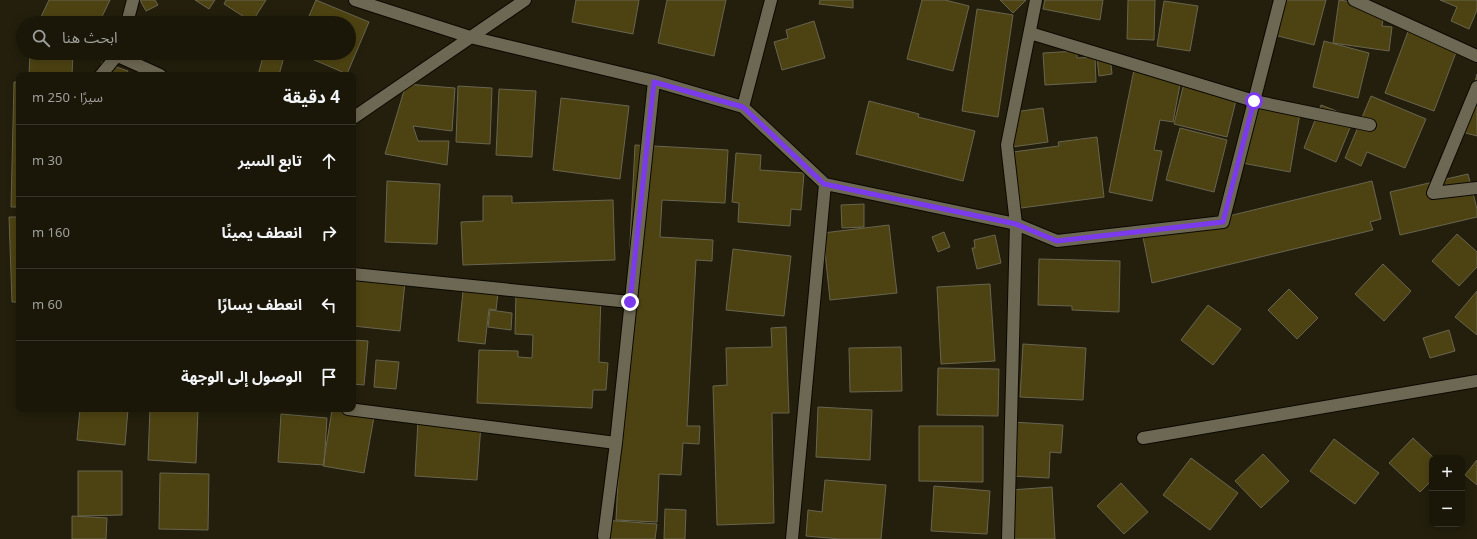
<!DOCTYPE html>
<html lang="ar">
<meta charset="utf-8">
<style>
:root{--surface:#1a1709;--page:#232012;--text:#f1f3f6;--muted:#9f9f9c;--line:#38362a}
body{margin:0;font-family:Georgia,"Noto Sans Arabic",serif;background:var(--page);color:var(--text);direction:rtl}
.controls{position:absolute;right:12px;bottom:12px;display:grid;overflow:hidden;border-radius:8px;box-shadow:0 2px 10px #0003}
.controls button{width:36px;height:36px;display:grid;place-items:center;padding:0;border:0;border-bottom:1px solid var(--line);background:var(--surface);color:var(--text);font:20px sans-serif}
.stop{position:absolute;width:12px;height:12px;margin:-9px;border:3px solid #7c3aed;border-radius:50%;background:#fff}
.stop.end{background:#7c3aed;border-color:#fff;box-shadow:0 1px 4px #0008}
.list{margin:0;padding:0;list-style:none}
h2{display:flex;justify-content:space-between;align-items:center;height:52px;margin:0;padding:0 16px;font-size:17px}
h2 small{font-size:13px;font-weight:400;color:var(--muted)}
.list li{display:grid;grid-template-columns:26px 1fr auto;gap:12px;align-items:center;box-sizing:border-box;height:72px;padding:0 16px;border-top:1px solid var(--line)}
.list b{display:block;font-size:15px;white-space:nowrap}
.list em{font-size:13px;font-style:normal;color:var(--muted)}
.icon{flex:none;width:22px;height:22px;fill:none;stroke:currentColor;stroke-width:2;stroke-linecap:round;stroke-linejoin:round}
.map{position:relative;flex:none;width:1477px;height:539px;overflow:hidden;direction:ltr}
.search{position:absolute;background:var(--surface);box-shadow:0 2px 10px #0003;left:16px;top:16px;width:340px;height:44px;display:flex;align-items:center;gap:10px;box-sizing:border-box;padding:0 14px;border-radius:22px;color:var(--muted);font-size:15px}
.panel{position:absolute;background:var(--surface);box-shadow:0 2px 10px #0003;left:16px;top:72px;width:340px;height:340px;border-radius:8px;direction:rtl}
.map>svg:first-child{display:block}
</style>
<div class="map">
<svg width="1477" height="539" viewBox="0 0 1477 539">
<rect width="100%" height="100%" fill="#231f0c"/>
<path fill="#4d4312" stroke="#68644f" d="M 49,0 L 110,0 L 99,23 L 43,23 L 39,21 Z
M 140,0 L 155,0 L 158,5 L 146,11 Z
M 195,0 L 215,0 L 209,9 Z
M 226,0 L 266,0 L 252,22 L 224,4 Z
M 316,0 L 369,22 L 347,74 L 298,53 L 349,53 L 349,23 L 306,23 Z
M 576,0 L 639,0 L 633,34 L 572,22 Z
M 667,0 L 726,0 L 714,56 L 658,43 Z
M 820,0 L 853,0 L 853,8 L 819,4 Z
M 922,0 L 945,0 L 969,6 L 953,71 L 907,59 Z
M 1000,0 L 1026,0 L 1013,13 Z
M 1045,0 L 1103,0 L 1100,20 L 1043,9 Z
M 1128,0 L 1155,0 L 1154,40 L 1127,39 Z
M 1279,0 L 1326,0 L 1314,45 L 1270,34 Z
M 1339,0 L 1385,7 L 1382,26 L 1392,27 L 1389,51 L 1333,43 Z
M 1440,0 L 1477,0 L 1477,10 L 1469,29 L 1451,21 L 1457,7 Z
M 1164,1 L 1198,6 L 1190,51 L 1157,46 Z
M 977,9 L 1013,15 L 998,117 L 962,111 Z
M 814,21 L 825,58 L 782,70 L 774,42 L 788,38 L 786,30 Z
M 1409,29 L 1458,47 L 1434,111 L 1385,93 Z
M 1324,41 L 1369,53 L 1358,98 L 1313,87 Z
M 1077,51 L 1077,58 L 1095,57 L 1096,82 L 1045,85 L 1043,53 Z
M 30,53 L 73,53 L 72,75 L 29,75 Z
M 264,53 L 285,53 L 279,75 L 258,75 Z
M 1110,56 L 1112,74 L 1099,76 L 1097,57 Z
M 102,62 L 128,71 L 126,75 L 98,75 Z
M 1135,65 L 1182,74 L 1173,122 L 1160,120 L 1154,150 L 1162,151 L 1152,201 L 1109,192 Z
M 1477,74 L 1477,136 L 1462,132 Z
M 1185,79 L 1238,92 L 1227,137 L 1174,124 Z
M 14,82 L 19,82 L 19,207 L 11,207 Z
M 406,84 L 455,88 L 452,131 L 413,126 L 418,141 L 449,141 L 447,165 L 385,154 Z
M 458,86 L 492,88 L 490,144 L 456,142 Z
M 499,89 L 536,91 L 532,157 L 496,155 Z
M 1371,96 L 1426,119 L 1405,168 L 1367,152 L 1361,166 L 1345,158 Z
M 561,98 L 629,106 L 620,179 L 553,170 Z
M 1249,98 L 1301,107 L 1290,172 L 1237,162 Z
M 869,101 L 919,114 L 918,117 L 975,131 L 963,181 L 856,154 Z
M 1321,105 L 1354,118 L 1336,162 L 1304,148 Z
M 1043,108 L 1048,142 L 1012,147 L 1007,113 Z
M 1180,128 L 1227,140 L 1214,192 L 1166,180 Z
M 1097,137 L 1104,197 L 1021,208 L 1013,152 L 1059,146 L 1058,142 Z
M 635,145 L 728,150 L 725,203 L 662,200 L 660,237 L 713,240 L 712,261 L 696,260 L 687,426 L 700,426 L 699,444 L 683,443 L 681,475 L 659,474 L 657,522 L 616,520 Z
M 736,153 L 761,155 L 760,170 L 804,173 L 801,210 L 791,209 L 790,226 L 738,222 L 739,203 L 732,202 Z
M 1468,174 L 1477,209 L 1477,217 L 1400,235 L 1390,192 Z
M 387,181 L 440,184 L 437,244 L 385,242 Z
M 1372,181 L 1381,219 L 1370,222 L 1373,230 L 1152,283 L 1143,237 Z
M 483,196 L 512,196 L 512,203 L 613,200 L 615,260 L 463,265 L 461,222 L 483,221 Z
M 864,204 L 864,227 L 842,228 L 841,205 Z
M 9,217 L 19,217 L 19,302 L 12,302 Z
M 889,225 L 897,293 L 830,300 L 823,233 Z
M 944,232 L 950,247 L 938,252 L 932,237 Z
M 1457,234 L 1477,252 L 1477,267 L 1459,286 L 1432,261 Z
M 995,235 L 1001,263 L 977,269 L 972,248 L 975,248 L 974,240 Z
M 733,249 L 791,256 L 784,316 L 726,310 Z
M 1039,259 L 1120,261 L 1119,312 L 1072,310 L 1072,306 L 1038,305 Z
M 1383,264 L 1411,291 L 1384,321 L 1355,294 Z
M 353,277 L 405,282 L 400,331 L 353,326 Z
M 464,281 L 499,285 L 496,310 L 489,309 L 485,344 L 458,341 Z
M 990,284 L 995,361 L 941,364 L 937,287 Z
M 1289,289 L 1318,318 L 1297,339 L 1268,310 Z
M 516,291 L 601,294 L 599,362 L 608,363 L 606,390 L 593,390 L 592,408 L 477,403 L 479,350 L 518,351 L 518,357 L 532,358 L 533,335 L 515,334 Z
M 1477,291 L 1477,335 L 1455,317 Z
M 1208,305 L 1241,329 L 1213,365 L 1181,340 Z
M 490,310 L 512,313 L 511,330 L 488,327 Z
M 786,327 L 789,413 L 772,413 L 774,523 L 717,525 L 713,386 L 727,385 L 726,348 L 772,347 L 771,328 Z
M 1449,330 L 1455,351 L 1430,358 L 1423,338 Z
M 353,340 L 368,341 L 364,385 L 353,384 Z
M 1023,344 L 1086,348 L 1083,400 L 1020,397 Z
M 901,347 L 902,391 L 850,392 L 849,348 Z
M 376,360 L 399,362 L 396,389 L 374,387 Z
M 938,368 L 999,369 L 998,416 L 937,415 Z
M 818,407 L 872,410 L 870,460 L 816,457 Z
M 80,409 L 128,409 L 125,445 L 77,440 Z
M 150,409 L 198,409 L 196,463 L 148,460 Z
M 332,410 L 374,417 L 364,473 L 323,466 Z
M 281,414 L 327,418 L 324,465 L 278,462 Z
M 418,420 L 481,424 L 477,480 L 415,476 Z
M 1012,422 L 1063,425 L 1061,453 L 1050,452 L 1049,478 L 1010,476 Z
M 919,426 L 983,426 L 983,482 L 919,481 Z
M 1413,438 L 1434,458 L 1432,458 L 1432,480 L 1420,492 L 1389,463 Z
M 1334,439 L 1379,473 L 1355,504 L 1310,471 Z
M 1263,454 L 1289,481 L 1261,508 L 1235,481 Z
M 1191,458 L 1238,493 L 1210,530 L 1163,495 Z
M 1477,460 L 1477,485 L 1465,475 Z
M 78,471 L 122,471 L 122,515 L 78,516 Z
M 160,473 L 209,474 L 208,530 L 159,529 Z
M 825,480 L 886,485 L 881,539 L 840,539 L 806,536 L 808,510 L 822,512 Z
M 1121,483 L 1148,512 L 1124,534 L 1097,506 Z
M 934,486 L 990,491 L 987,534 L 931,531 Z
M 1052,487 L 1055,539 L 1014,539 L 1011,490 Z
M 665,509 L 686,510 L 685,539 L 664,539 Z
M 72,516 L 107,518 L 106,539 L 72,539 Z
M 604,520 L 657,524 L 655,539 L 602,539 Z"/>
<g fill="none" stroke-linecap="round" stroke-linejoin="round">
<g stroke="#0c0800" stroke-width="14">
<path id="street" d="M 355,0 L 470,37 L 654,81 L 743,107 L 825,184 L 1016,224 L 1057,241 L 1223,222 L 1280,0
M 1354,0 L 1477,56
M 127,23 L 133,0
M 1030,33 L 1254,101 L 1370,125
M 118,56 L 160,75
M 101,75 L 119,53
M 1477,87 L 1433,193 L 1477,188
M 743,107 L 771,0
M 353,118 L 525,0
M 353,274 L 630,302
M 348,409 L 616,443
M 1143,438 L 1477,381
M 604,536 L 616,443 L 654,81
M 792,539 L 825,184
M 1008,539 L 1016,224 L 1007,145 L 1036,0"/>
</g>
<use href="#street" stroke="#6d6853" stroke-width="12"/>
</g>
<g fill="none" stroke-linecap="round" stroke-linejoin="round">
<path stroke="#7c3aed" stroke-width="5" d="M 630,302 L 654,82 L 743,107 L 824,184 L 1016,224 L 1057,241 L 1223,222 L 1254,101"/>
</g>
</svg>
<div class="controls">
<button>+</button>
<button>−</button>
</div>
<div class="stop" style="left:1254px;top:101px"></div>
<div class="stop end" style="left:630px;top:302px"></div>
<div class="search"><svg class="icon" aria-label="search" viewBox="0 0 24 24"><circle cx="10" cy="10" r="6"/><path d="M15 15l6 6"/></svg>ابحث هنا</div>
<section class="panel">
<h2>4 دقيقة<small>سيرًا · 250 m</small></h2>
<ul class="list">
<li><svg class="icon" aria-label="ahead" viewBox="0 0 24 24"><path d="M12 20V5M6 11l6-6 6 6"/></svg><div><b>تابع السير</b></div><em>30 m</em></li>
<li><svg class="icon" aria-label="right" viewBox="0 0 24 24"><path d="M7 20v-9h11M14 6l5 5-5 5"/></svg><div><b>انعطف يمينًا</b></div><em>160 m</em></li>
<li><svg class="icon" aria-label="left" viewBox="0 0 24 24"><path d="M17 20v-9H6M10 6l-5 5 5 5"/></svg><div><b>انعطف يسارًا</b></div><em>60 m</em></li>
<li><svg class="icon" aria-label="arrive" viewBox="0 0 24 24"><path d="M6 21V4h12l-3 4 3 4H6"/></svg><div><b>الوصول إلى الوجهة</b></div></li>
</ul>
</section>
</div>
